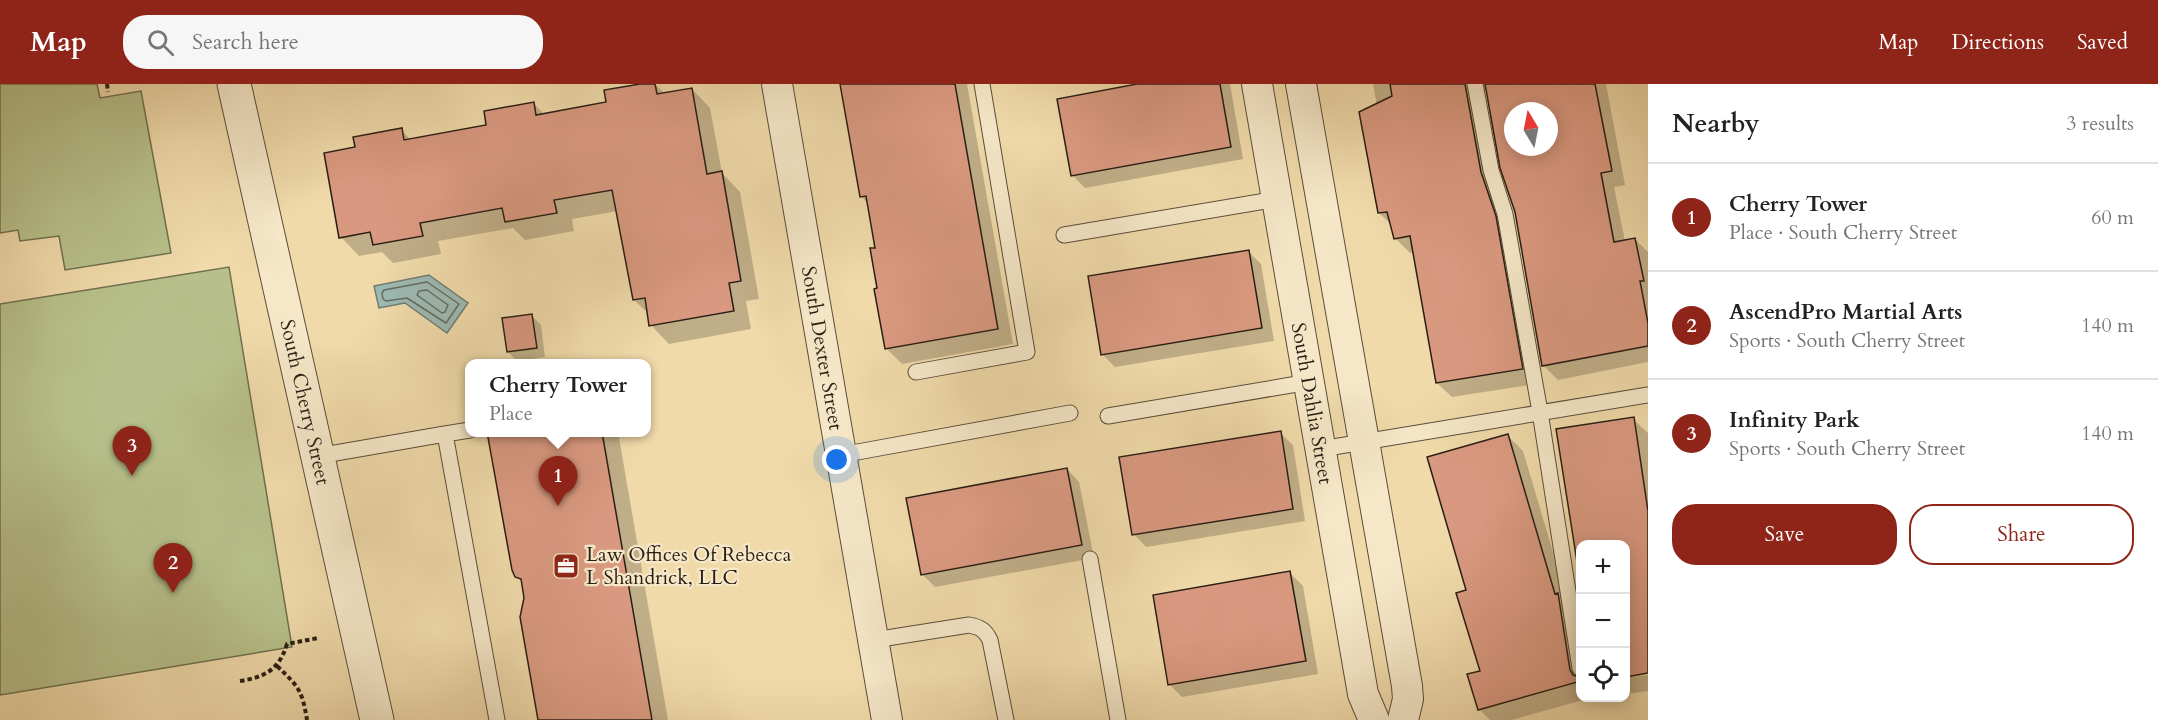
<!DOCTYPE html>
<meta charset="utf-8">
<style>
:root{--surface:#fff;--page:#f6f6f6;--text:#222;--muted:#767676;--line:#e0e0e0;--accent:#8f2418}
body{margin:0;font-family:Cardo,serif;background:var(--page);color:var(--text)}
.controls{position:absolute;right:18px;bottom:18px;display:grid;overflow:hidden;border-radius:12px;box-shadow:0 3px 15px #0003}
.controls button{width:54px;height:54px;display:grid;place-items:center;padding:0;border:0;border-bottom:2px solid var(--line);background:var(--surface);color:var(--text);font:30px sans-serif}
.compass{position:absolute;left:1504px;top:18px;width:54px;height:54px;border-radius:50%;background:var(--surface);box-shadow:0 3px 15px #0003;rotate:350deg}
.you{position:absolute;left:837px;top:376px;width:21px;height:21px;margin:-15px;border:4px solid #fff;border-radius:50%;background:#1a73e8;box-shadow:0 0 0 9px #1a73e833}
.badge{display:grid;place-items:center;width:39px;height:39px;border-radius:50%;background:var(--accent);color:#fff;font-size:20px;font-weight:700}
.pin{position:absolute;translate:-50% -50px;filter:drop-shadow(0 2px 3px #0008)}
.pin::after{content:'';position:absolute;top:32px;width:21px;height:18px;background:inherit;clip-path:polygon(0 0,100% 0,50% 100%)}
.popup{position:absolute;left:465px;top:275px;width:186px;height:78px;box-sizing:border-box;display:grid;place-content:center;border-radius:12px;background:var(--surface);filter:drop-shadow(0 2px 4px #0005);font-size:20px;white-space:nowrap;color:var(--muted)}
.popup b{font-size:22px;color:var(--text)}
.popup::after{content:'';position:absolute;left:50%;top:100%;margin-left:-12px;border:12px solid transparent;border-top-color:var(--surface)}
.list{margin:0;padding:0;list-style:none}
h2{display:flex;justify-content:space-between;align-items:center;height:78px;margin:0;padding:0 24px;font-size:26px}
h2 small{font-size:20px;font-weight:400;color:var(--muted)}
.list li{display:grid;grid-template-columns:39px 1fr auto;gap:18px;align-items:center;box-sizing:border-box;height:108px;padding:0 24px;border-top:2px solid var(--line)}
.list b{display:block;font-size:22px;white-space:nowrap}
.list p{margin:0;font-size:20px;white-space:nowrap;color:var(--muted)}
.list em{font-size:20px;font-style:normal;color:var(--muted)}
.actions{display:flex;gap:12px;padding:18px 24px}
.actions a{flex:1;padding:14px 0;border:2px solid var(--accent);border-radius:24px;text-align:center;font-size:21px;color:var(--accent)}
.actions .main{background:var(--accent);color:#fff}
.icon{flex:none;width:33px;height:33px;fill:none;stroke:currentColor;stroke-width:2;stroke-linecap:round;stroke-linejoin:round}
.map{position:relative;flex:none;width:1648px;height:636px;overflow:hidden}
header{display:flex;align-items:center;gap:36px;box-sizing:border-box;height:84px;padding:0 30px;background:var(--accent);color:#fff}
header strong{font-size:28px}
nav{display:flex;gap:33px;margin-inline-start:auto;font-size:21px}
.search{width:420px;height:54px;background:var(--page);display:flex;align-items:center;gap:15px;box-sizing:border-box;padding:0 21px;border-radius:24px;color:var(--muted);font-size:22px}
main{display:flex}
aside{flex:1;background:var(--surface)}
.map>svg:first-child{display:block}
</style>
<header>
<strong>Map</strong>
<div class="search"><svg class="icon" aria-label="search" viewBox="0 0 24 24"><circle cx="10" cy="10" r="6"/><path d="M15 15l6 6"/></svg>Search here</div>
<nav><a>Map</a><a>Directions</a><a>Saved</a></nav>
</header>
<main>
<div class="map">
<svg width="1648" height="636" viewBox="0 0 1648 636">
<rect width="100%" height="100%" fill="#f0daaa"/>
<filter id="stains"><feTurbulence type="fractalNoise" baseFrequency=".00333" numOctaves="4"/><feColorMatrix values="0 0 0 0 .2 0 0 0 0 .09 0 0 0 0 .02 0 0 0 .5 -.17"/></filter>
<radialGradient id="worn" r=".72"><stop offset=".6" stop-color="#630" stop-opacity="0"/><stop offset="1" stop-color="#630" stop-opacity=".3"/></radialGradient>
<path fill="#b7c08a" stroke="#706f4f" stroke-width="1.5" d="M 0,0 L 97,0 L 100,14 L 141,7 L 171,169 L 65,186 L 59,152 L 20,157 L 18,146 L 0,149 Z
M 229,183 L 292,563 L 0,611 L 0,220 Z"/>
<path fill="#9db9b2" stroke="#6f7b73" stroke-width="1.5" d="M 429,191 L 468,219 L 447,249 L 405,219 L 379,224 L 374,202 Z"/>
<path fill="#0003" fill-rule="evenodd" d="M 649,0 L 655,0 L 665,10 L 692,5 L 710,24 L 722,89 L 740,108 L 759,215 L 746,217 L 751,245 L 669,260 L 651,241 L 649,230 L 634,216 L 618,127 L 572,135 L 574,147 L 525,156 L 513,144 L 438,157 L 441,170 L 393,179 L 382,168 L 359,172 L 341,153 L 356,64 L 401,46 L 411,56 L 488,42 L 534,20 L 545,31 L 608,20 Z
M 842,0 L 967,0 L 1013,260 L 902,280 L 886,264 L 879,205 L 876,165 L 868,120 L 862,113 Z
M 1145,0 L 1230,0 L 1243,75 L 1085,104 L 1072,91 Z
M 1373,0 L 1606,0 L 1625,101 L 1614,103 L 1625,157 L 1635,155 L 1648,168 L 1648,278 L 1558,296 L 1543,281 L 1516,128 L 1488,6 L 1484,6 L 1536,300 L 1452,313 L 1437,299 L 1414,168 L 1410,169 L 1395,154 L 1392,141 L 1379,129 L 1377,22 ZM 1513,27 L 1549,27 L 1549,63 L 1513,63 Z
M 1248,167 L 1261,180 L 1274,257 L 1115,283 L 1102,270 Z
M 532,232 L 541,241 L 545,273 L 517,277 L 508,268 Z
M 1633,335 L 1648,349 L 1648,588 L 1626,591 L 1626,460 L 1580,460 L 1558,346 Z
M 502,348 L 618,348 L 668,636 L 540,636 L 523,499 L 516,492 Z
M 1280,349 L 1293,361 L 1305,437 L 1146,463 L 1134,450 Z
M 1507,351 L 1523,367 L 1569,522 L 1580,571 L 1580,614 L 1590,614 L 1512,636 L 1490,636 L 1479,625 L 1481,588 L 1468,507 Z
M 1067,385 L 1079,398 L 1094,474 L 935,503 L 922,490 Z
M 1290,489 L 1303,502 L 1318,590 L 1182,613 L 1169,600 Z
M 1648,591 L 1648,607 L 1626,610 L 1626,594 Z"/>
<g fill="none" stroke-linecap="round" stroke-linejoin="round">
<path stroke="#636c63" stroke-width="1.5" d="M 427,198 L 459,220 L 446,239 L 407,214 L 386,217 L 383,215 L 382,209 L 384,206 Z
M 427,206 L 448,221 L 445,228 L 442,229 L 417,211 L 419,207 Z"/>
</g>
<path fill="#d99980" stroke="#291e14" stroke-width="1.5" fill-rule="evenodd" d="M 640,0 L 655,0 L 657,10 L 692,4 L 707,90 L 722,87 L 741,197 L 729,199 L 734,227 L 649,242 L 645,214 L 633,216 L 612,106 L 554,116 L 557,129 L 505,138 L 502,124 L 420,139 L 423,152 L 373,161 L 370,148 L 339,154 L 324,69 L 355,63 L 353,53 L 402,44 L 404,56 L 486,41 L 484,27 L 534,18 L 536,31 L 606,18 L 604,6 Z
M 840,0 L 955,0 L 998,245 L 885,265 L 874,205 L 877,204 L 870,164 L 875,164 L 866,112 L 860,113 Z
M 1137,0 L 1220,0 L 1231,63 L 1071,92 L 1057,15 Z
M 1390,0 L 1465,0 L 1481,88 L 1496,132 L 1523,285 L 1436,299 L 1410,152 L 1394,155 L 1387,128 L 1378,129 L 1359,28 L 1392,12 Z
M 1485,0 L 1595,0 L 1612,87 L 1601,89 L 1614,158 L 1635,154 L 1644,197 L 1640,197 L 1648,239 L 1648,262 L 1542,282 L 1515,128 L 1500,84 ZM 1513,27 L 1549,27 L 1549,63 L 1513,63 Z
M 1249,166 L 1262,244 L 1101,271 L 1088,192 Z
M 532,230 L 537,264 L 507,268 L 502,234 Z
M 1634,333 L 1648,427 L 1648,589 L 1626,593 L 1626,460 L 1581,460 L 1581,503 L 1556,345 Z
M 1281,347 L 1293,425 L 1132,451 L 1119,373 Z
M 487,348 L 602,348 L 652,636 L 538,636 L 520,533 L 524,514 L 521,495 L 515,493 L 512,486 Z
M 1508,350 L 1555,510 L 1558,509 L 1570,586 L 1573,591 L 1581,594 L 1581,597 L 1478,626 L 1467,590 L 1480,587 L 1456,509 L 1466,506 L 1427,373 Z
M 1067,384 L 1082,461 L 921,491 L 906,414 Z
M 1290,487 L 1306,577 L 1168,601 L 1153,511 Z"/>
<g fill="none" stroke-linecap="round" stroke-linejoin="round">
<g stroke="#5b4d3a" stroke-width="17">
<path id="service" d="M 1475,0 L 1491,86 L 1505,130 L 1540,328 L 1580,584
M 1064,151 L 1277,115
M 916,288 L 1027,268 L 982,0
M 1108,332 L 1309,298
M 470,346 L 445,350 L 497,636
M 1321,365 L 1648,311
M 841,371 L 1070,329
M 318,372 L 445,350
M 1090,475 L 1118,636
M 874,556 L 969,541 C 980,543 985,546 990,556 L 1006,636"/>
</g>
<g stroke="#5b4d3a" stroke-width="32">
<g id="minor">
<path id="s1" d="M 777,0 L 887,636"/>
<path id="s2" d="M 1257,0 L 1363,610 L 1374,636"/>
<path d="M 1301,0 L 1407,602 L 1408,615 L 1403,636"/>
</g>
</g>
<g stroke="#5b4d3a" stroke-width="35">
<g id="tertiary">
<path id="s3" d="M 234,0 L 377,636"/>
</g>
</g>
<path stroke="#291e14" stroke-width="4" stroke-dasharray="4.5 3" stroke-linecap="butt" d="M 107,0 L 108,8
M 277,582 C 299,603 302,606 307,636
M 240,597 C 265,593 279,586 287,560 L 318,554"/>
<use href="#service" stroke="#f5e7c8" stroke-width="15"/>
<use href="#minor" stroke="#f5e7c8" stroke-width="30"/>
<use href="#tertiary" stroke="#f5e7c8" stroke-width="33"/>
</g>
<defs>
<g id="office-square" transform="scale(1.35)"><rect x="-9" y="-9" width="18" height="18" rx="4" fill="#8f2418" stroke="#f5e7c8"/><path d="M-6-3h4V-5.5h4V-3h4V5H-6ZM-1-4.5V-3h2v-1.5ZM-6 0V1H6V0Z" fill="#fff"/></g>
</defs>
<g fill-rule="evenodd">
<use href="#office-square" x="566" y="482"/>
</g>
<g text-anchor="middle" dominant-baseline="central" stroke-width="4.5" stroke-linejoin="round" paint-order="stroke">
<g font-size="20" fill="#291e14" stroke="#f5e7c8">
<text stroke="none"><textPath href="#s1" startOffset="268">South Dexter Street</textPath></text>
<text stroke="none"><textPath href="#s3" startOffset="326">South Cherry Street</textPath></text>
<text stroke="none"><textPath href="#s2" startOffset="324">South Dahlia Street</textPath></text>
</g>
<g font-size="20" fill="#291e14" stroke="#f5e7c8" text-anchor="start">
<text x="586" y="470">Law Offices Of Rebecca<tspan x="586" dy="23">L Shandrick, LLC</tspan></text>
</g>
</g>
<rect width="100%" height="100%" filter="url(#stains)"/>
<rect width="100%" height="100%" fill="url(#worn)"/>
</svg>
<div class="controls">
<button>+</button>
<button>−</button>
<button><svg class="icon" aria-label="locate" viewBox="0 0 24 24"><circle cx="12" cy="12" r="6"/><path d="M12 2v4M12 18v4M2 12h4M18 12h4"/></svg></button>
</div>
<svg class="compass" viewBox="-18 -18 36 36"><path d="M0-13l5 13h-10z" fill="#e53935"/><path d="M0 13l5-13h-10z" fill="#767676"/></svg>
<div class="you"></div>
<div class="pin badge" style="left:558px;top:422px">1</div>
<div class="popup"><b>Cherry Tower</b>Place</div>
<div class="pin badge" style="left:173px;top:509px">2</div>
<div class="pin badge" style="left:132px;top:392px">3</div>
</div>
<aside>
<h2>Nearby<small>3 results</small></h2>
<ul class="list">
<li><span class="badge">1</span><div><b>Cherry Tower</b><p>Place · South Cherry Street</p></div><em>60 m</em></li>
<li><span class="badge">2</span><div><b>AscendPro Martial Arts</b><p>Sports · South Cherry Street</p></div><em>140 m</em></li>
<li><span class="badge">3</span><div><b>Infinity Park</b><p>Sports · South Cherry Street</p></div><em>140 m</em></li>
</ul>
<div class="actions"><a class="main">Save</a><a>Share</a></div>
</aside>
</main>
